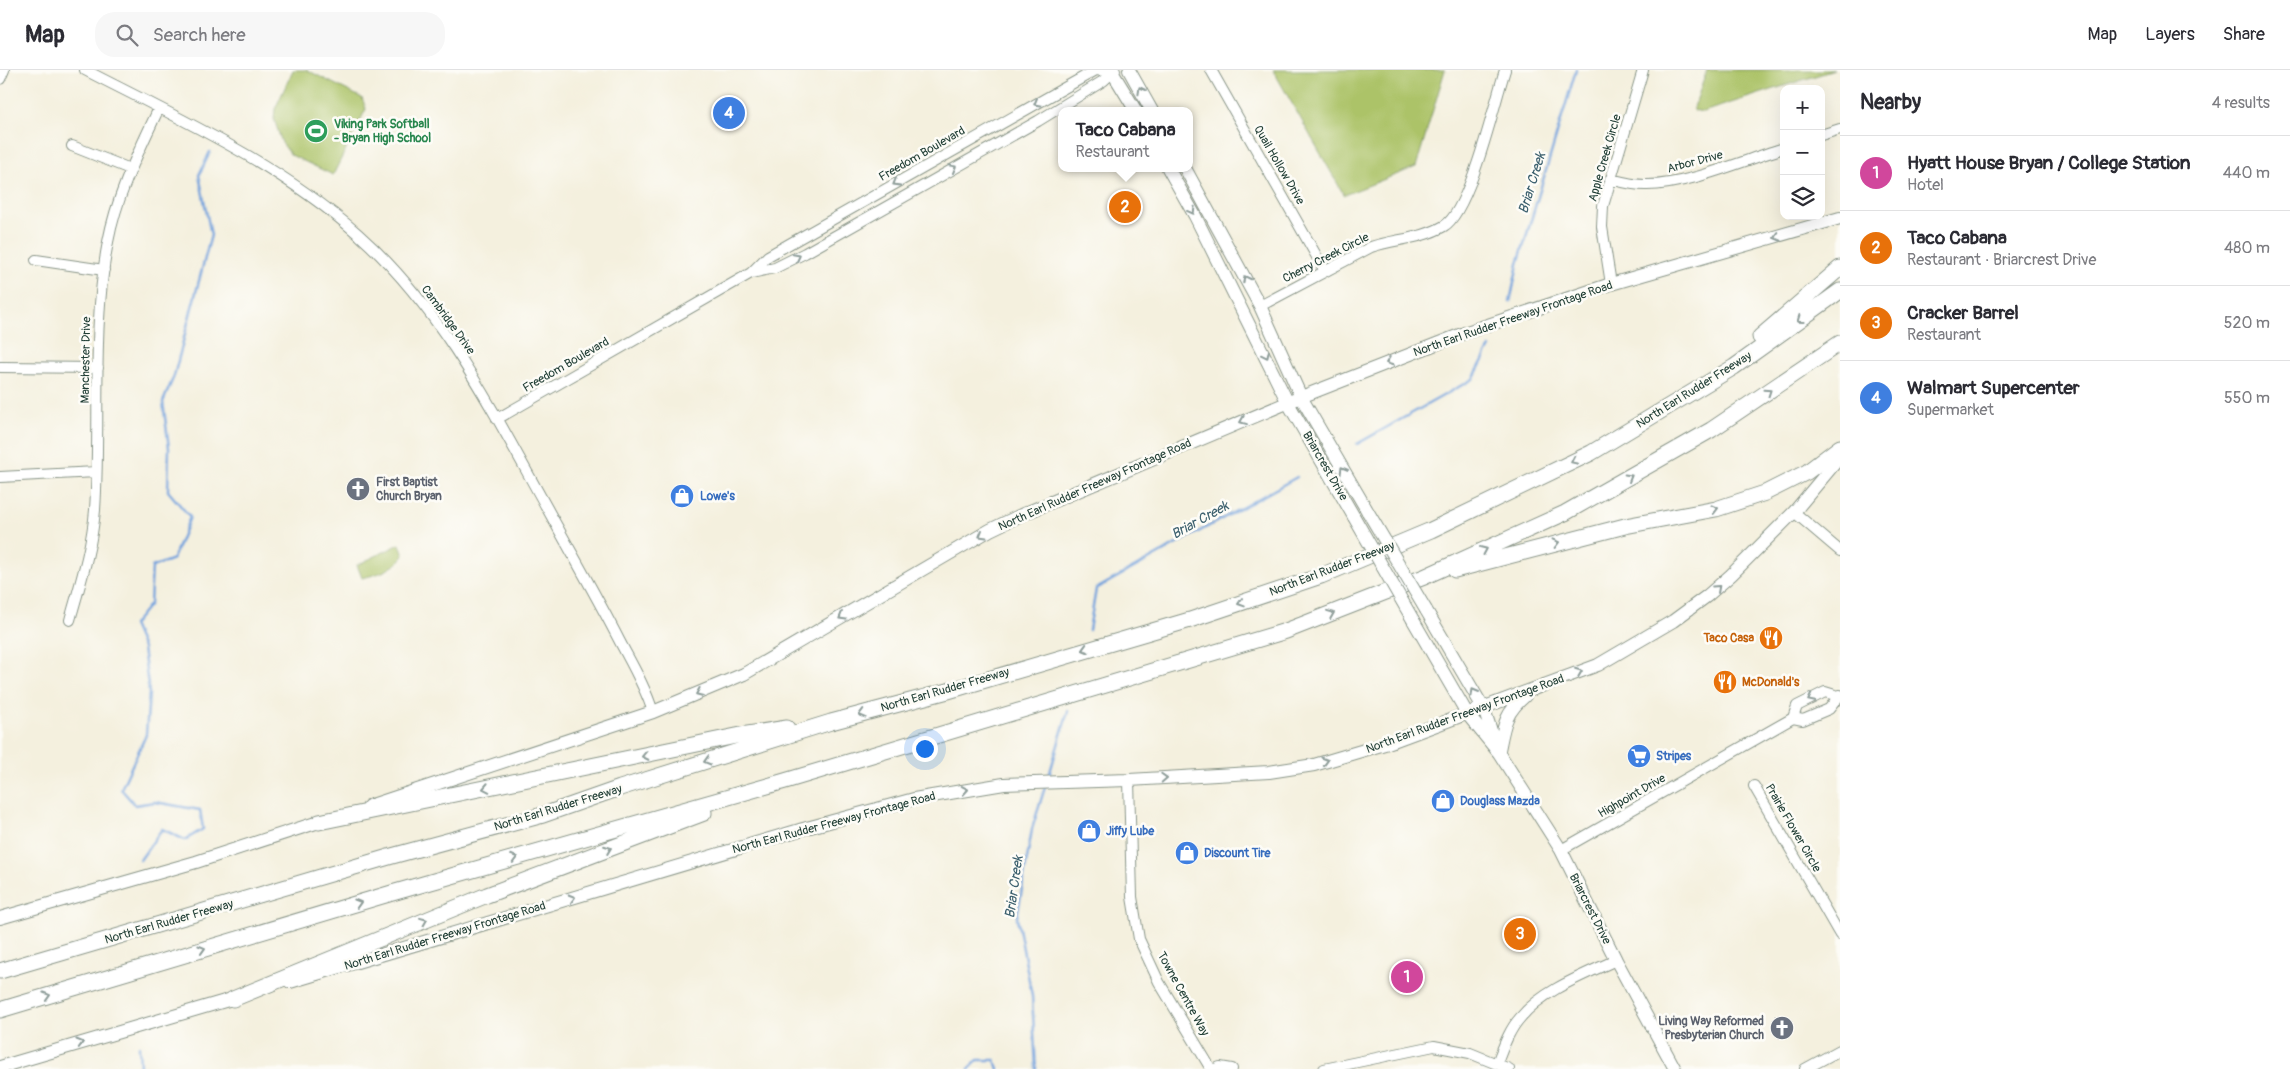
<!DOCTYPE html>
<meta charset="utf-8">
<style>
:root{--surface:#fff;--page:#f7f7f7;--text:#2b2b33;--muted:#7c7c81;--line:#e1e1e2;--accent:#c8321e}
body{margin:0;font-family:Pangolin,sans-serif;background:var(--page);color:var(--text)}
.controls{position:absolute;right:15px;top:15px;display:grid;overflow:hidden;border-radius:10px;box-shadow:0 5px 20px #0002}
.controls button{width:45px;height:45px;display:grid;place-items:center;padding:0;border:0;border-bottom:1px solid var(--line);background:var(--surface);color:var(--text);font:25px sans-serif}
.you{position:absolute;left:924px;top:678px;width:18px;height:18px;margin:-12px;border:4px solid #fff;border-radius:50%;background:#1a73e8;box-shadow:0 0 0 8px #1a73e833}
.badge{display:grid;place-items:center;width:32px;height:32px;border-radius:50%;background:var(--accent);color:#fff;font-size:16px;font-weight:700}
.pin{position:absolute;translate:-50% -50%;border:2px solid #fff;box-shadow:0 1px 5px #0006}
.popup{position:absolute;left:1058px;top:37px;width:135px;height:65px;box-sizing:border-box;display:grid;place-content:center;border-radius:10px;background:var(--surface);filter:drop-shadow(0 1px 4px #0005);font-size:16px;white-space:nowrap;color:var(--muted)}
.popup b{font-size:19px;color:var(--text)}
.popup::after{content:'';position:absolute;left:50%;top:100%;margin-left:-10px;border:10px solid transparent;border-top-color:var(--surface)}
.list{margin:0;padding:0;list-style:none}
h2{display:flex;justify-content:space-between;align-items:center;height:65px;margin:0;padding:0 20px;font-size:21px}
h2 small{font-size:16px;font-weight:400;color:var(--muted)}
.list li{display:grid;grid-template-columns:32px 1fr auto;gap:15px;align-items:center;box-sizing:border-box;height:75px;padding:0 20px;border-top:1px solid var(--line)}
.list b{display:block;font-size:19px;white-space:nowrap}
.list p{margin:0;font-size:16px;white-space:nowrap;color:var(--muted)}
.list em{font-size:16px;font-style:normal;color:var(--muted)}
.icon{flex:none;width:28px;height:28px;fill:none;stroke:currentColor;stroke-width:2;stroke-linecap:round;stroke-linejoin:round}
.map{position:relative;flex:none;width:1840px;height:999px;overflow:hidden}
header{display:flex;align-items:center;gap:30px;box-sizing:border-box;height:70px;padding:0 25px;background:var(--surface);border-bottom:1px solid var(--line)}
header strong{font-size:24px}
nav{display:flex;gap:28px;margin-inline-start:auto;font-size:18px}
.search{width:350px;height:45px;background:var(--page);display:flex;align-items:center;gap:12px;box-sizing:border-box;padding:0 18px;border-radius:20px;color:var(--muted);font-size:19px}
main{display:flex}
aside{flex:1;background:var(--surface)}
.map>svg:first-child{display:block}
</style>
<header>
<strong>Map</strong>
<div class="search"><svg class="icon" aria-label="search" viewBox="0 0 24 24"><circle cx="10" cy="10" r="6"/><path d="M15 15l6 6"/></svg>Search here</div>
<nav><a>Map</a><a>Layers</a><a>Share</a></nav>
</header>
<main>
<div class="map">
<svg width="1840" height="999" viewBox="0 0 1840 999">
<rect width="100%" height="100%" fill="#fdfcf7"/>
<filter id="ink" filterUnits="userSpaceOnUse"><feTurbulence type="fractalNoise" baseFrequency=".02" numOctaves="2"/><feDisplacementMap in="SourceGraphic" scale="10" xChannelSelector="R" yChannelSelector="G"/><feConvolveMatrix kernelMatrix="1 2 1 2 8 2 1 2 1" color-interpolation-filters="sRGB"/></filter>
<filter id="wash" filterUnits="userSpaceOnUse"><feTurbulence type="fractalNoise" baseFrequency=".0096" numOctaves="4" result="noise"/><feDisplacementMap in="SourceGraphic" scale="20" xChannelSelector="R" yChannelSelector="G"/><feGaussianBlur stdDeviation="1.12" result="paint"/><feColorMatrix in="noise" values="0 0 0 0 0 0 0 0 0 0 0 0 0 0 0 0 0 1.4 0 .05"/><feComposite in="paint" operator="in"/></filter>
<g filter="url(#wash)">
<rect width="100%" height="100%" fill="#f4f0de"/>
<path fill="#acc367" stroke="#66804e" d="M 293,0 L 307,0 L 362,28 L 366,39 L 333,105 L 291,85 L 282,73 L 274,49 L 275,39 Z
M 1273,0 L 1445,0 L 1416,97 L 1344,125 Z
M 1707,0 L 1834,0 L 1703,42 L 1693,40 Z
M 400,474 L 404,486 C 392,500 380,504 362,508 L 357,495 Z"/>
<g fill="none" stroke-linecap="round" stroke-linejoin="round">
<path stroke="#74a3dd" stroke-width="2.5" d="M 1510,232 L 1518,194 L 1576,0
M 1357,374 L 1473,309 L 1490,277
M 1089,560 L 1096,519 L 1297,407
M 1048,709 L 1068,641
M 140,790 L 162,759 L 185,770 L 203,759 L 200,740 L 155,732 L 135,735 L 121,719 L 146,665 L 149,623 L 143,578 L 133,555 L 150,534 L 152,497 L 173,489 L 190,447 L 168,421 L 169,378 L 163,332 L 174,306 L 211,165 L 199,105 L 210,82
M 139,976 L 140,999
M 969,999 L 978,990 L 995,990 L 998,999
M 1036,999 L 1032,926 L 1017,848 L 1032,759 L 1045,717"/>
</g>
</g>
<g filter="url(#ink)">
<g fill="none" stroke-linecap="round" stroke-linejoin="round">
<g stroke="#8a9689" stroke-width="12">
<path id="minor" d="M 85,0 C 180,49 278,93 358,164 C 445,241 497,349 553,449 C 575,489 598,529 619,570 C 631,593 645,616 653,642
M 1211,0 L 1325,201
M 0,9 L 4,0
M 1821,65 L 1840,59
M 72,76 L 130,99
M 1610,109 C 1622,112 1633,115 1645,115 C 1686,116 1744,90 1784,78
M 36,190 L 104,200
M 751,203 L 775,198 L 805,183 L 1038,51 L 1103,11 L 1115,0
M 1611,214 L 1602,157 L 1603,136 L 1643,0
M 1260,236 L 1371,177 C 1395,169 1422,169 1444,156 C 1470,141 1495,31 1505,0
M 0,297 L 98,298
M 497,349 L 751,203 L 768,186 L 1096,0 L 1112,2
M 0,407 L 96,402
M 1794,442 L 1840,481
M 70,550 C 80,514 92,477 95,440 C 101,351 91,260 108,172 C 117,124 139,81 159,38
M 1793,648 L 1797,636 L 1825,622 L 1838,626
M 1129,710 L 1132,827 L 1139,869 L 1159,912 L 1211,999
M 1754,716 L 1840,865
M 1561,780 L 1793,648 L 1803,650 L 1829,639 L 1840,625
M 1497,993 C 1503,978 1509,960 1520,948 C 1543,920 1584,905 1616,890
M 1215,999 L 1220,997 L 1232,999
M 1324,999 L 1434,976 L 1470,983 L 1509,999
M 1805,999 L 1840,980"/>
</g>
<g stroke="#8a9689" stroke-width="14">
<path id="major" d="M 1111,0 L 1136,41
M 1129,0 L 1152,41
M 1168,98 L 1195,146 L 1288,333 L 1354,447
M 1185,98 L 1260,236 L 1301,327 L 1368,442
M 1426,540 L 1484,639 L 1495,673
M 1413,550 L 1468,645 L 1499,683 L 1561,780 L 1616,890 L 1675,999
M 1499,680 C 1504,655 1505,643 1525,626
M 369,736 L 653,642 L 744,604 L 990,460 L 1021,445 L 1301,327 L 1467,262 L 1611,214 L 1840,148
M 0,848 L 196,792 L 328,749
M 290,912 L 803,759 L 914,729 L 1004,714 L 1129,710 L 1269,702 L 1314,695 L 1388,673 L 1598,595 L 1673,551 L 1707,526 L 1731,505 L 1794,442 L 1840,387
M 0,997 L 242,926"/>
</g>
<g stroke="#8a9689" stroke-width="17">
<path id="highway" d="M 1760,267 L 1840,198
M 1455,500 L 1625,456 L 1716,439 L 1765,423 L 1807,402 L 1840,377
M 319,752 L 741,665 L 787,658
M 0,901 L 392,786 L 543,745 L 620,718 L 831,652 L 948,621 L 1190,550 L 1321,506 L 1431,460 L 1591,383 L 1734,297 L 1840,221
M 233,929 L 487,825 L 704,743
M 0,940 L 392,823 L 785,711 L 1286,561 L 1424,507 L 1565,443 L 1711,360 L 1840,273"/>
</g>
<use href="#minor" stroke="#fff" stroke-width="10"/>
<use href="#major" stroke="#fff" stroke-width="12"/>
<use href="#highway" stroke="#fff" stroke-width="15"/>
<g stroke="#8a9689" stroke-width="14" stroke-linecap="butt">
<path id="major-bridge" d="M 1368,442 L 1426,540
M 1354,447 L 1413,550"/>
</g>
<use href="#major-bridge" stroke="#fff" stroke-width="12"/>
</g>
<defs><path id="oneway-chevron" d="M-2-3.5L2.5 0L-2 3.5" fill="none" stroke-width="1.6" stroke-linecap="round" stroke-linejoin="round" transform="scale(1.25)"/></defs>
<g stroke="#8f9e9a">
<use href="#oneway-chevron" transform="translate(1141 20) rotate(-119)"/>
<use href="#oneway-chevron" transform="translate(1037 33) rotate(151)"/>
<use href="#oneway-chevron" transform="translate(953 98) rotate(-29)"/>
<use href="#oneway-chevron" transform="translate(896 113) rotate(150)"/>
<use href="#oneway-chevron" transform="translate(1192 141) rotate(61)"/>
<use href="#oneway-chevron" transform="translate(1777 167) rotate(165)"/>
<use href="#oneway-chevron" transform="translate(797 187) rotate(-27)"/>
<use href="#oneway-chevron" transform="translate(1246 209) rotate(-117)"/>
<use href="#oneway-chevron" transform="translate(1800 250) rotate(144)"/>
<use href="#oneway-chevron" transform="translate(1266 285) rotate(64)"/>
<use href="#oneway-chevron" transform="translate(1389 292) rotate(159)"/>
<use href="#oneway-chevron" transform="translate(1768 322) rotate(-34)"/>
<use href="#oneway-chevron" transform="translate(1243 351) rotate(158)"/>
<use href="#oneway-chevron" transform="translate(1574 391) rotate(154)"/>
<use href="#oneway-chevron" transform="translate(1343 400) rotate(-120)"/>
<use href="#oneway-chevron" transform="translate(1629 407) rotate(-30)"/>
<use href="#oneway-chevron" transform="translate(1715 439) rotate(-14)"/>
<use href="#oneway-chevron" transform="translate(982 465) rotate(150)"/>
<use href="#oneway-chevron" transform="translate(1556 473) rotate(-14)"/>
<use href="#oneway-chevron" transform="translate(1484 480) rotate(-24)"/>
<use href="#oneway-chevron" transform="translate(1717 518) rotate(-42)"/>
<use href="#oneway-chevron" transform="translate(1241 533) rotate(162)"/>
<use href="#oneway-chevron" transform="translate(1331 544) rotate(-22)"/>
<use href="#oneway-chevron" transform="translate(842 547) rotate(150)"/>
<use href="#oneway-chevron" transform="translate(1085 579) rotate(164)"/>
<use href="#oneway-chevron" transform="translate(1579 602) rotate(-21)"/>
<use href="#oneway-chevron" transform="translate(1474 622) rotate(-120)"/>
<use href="#oneway-chevron" transform="translate(699 623) rotate(157)"/>
<use href="#oneway-chevron" transform="translate(1811 629) rotate(154)"/>
<use href="#oneway-chevron" transform="translate(862 644) rotate(165)"/>
<use href="#oneway-chevron" transform="translate(645 686) rotate(168)"/>
<use href="#oneway-chevron" transform="translate(707 691) rotate(163)"/>
<use href="#oneway-chevron" transform="translate(1325 691) rotate(-16)"/>
<use href="#oneway-chevron" transform="translate(1164 708) rotate(-3)"/>
<use href="#oneway-chevron" transform="translate(486 718) rotate(169)"/>
<use href="#oneway-chevron" transform="translate(965 720) rotate(-10)"/>
<use href="#oneway-chevron" transform="translate(608 779) rotate(-21)"/>
<use href="#oneway-chevron" transform="translate(514 788) rotate(-16)"/>
<use href="#oneway-chevron" transform="translate(572 828) rotate(-17)"/>
<use href="#oneway-chevron" transform="translate(358 833) rotate(-17)"/>
<use href="#oneway-chevron" transform="translate(424 851) rotate(-22)"/>
<use href="#oneway-chevron" transform="translate(202 879) rotate(-17)"/>
<use href="#oneway-chevron" transform="translate(47 926) rotate(-17)"/>
<use href="#oneway-chevron" transform="translate(80 973) rotate(-16)"/>
</g>
</g>
<defs>
<g id="stadium-disc" transform="scale(1.25)"><circle r="9.5" fill="#2e9e5b" stroke="#fdfcf7"/><path d="M0-5a6.5 5 0 1 0 0 10a6.5 5 0 1 0 0-10ZM-3.5-1.8h7v3.6h-7Z" fill="#fff"/></g>
<g id="church-disc" transform="scale(1.25)"><circle r="9.5" fill="#6b7280" stroke="#fdfcf7"/><path d="M-1.2-6h2.4v3.5h3.3v2.4h-3.3V6h-2.4V-.1h-3.3v-2.4h3.3Z" fill="#fff"/></g>
<g id="shop-disc" transform="scale(1.25)"><circle r="9.5" fill="#3f7fe0" stroke="#fdfcf7"/><path d="M-5-2.5h2.3a2.7 3.5 0 0 1 5.4 0H5L5.5 6h-11ZM-1.5-2.5h3a1.5 2.3 0 0 0-3 0Z" fill="#fff"/></g>
<g id="restaurant-disc" transform="scale(1.25)"><circle r="9.5" fill="#e8710a" stroke="#fdfcf7"/><path d="M-5-6h1v4h1v-4h1v4h1v-4h1v5L-1.5 .5V6h-2V.5L-5-1ZM5-6V6H3V1.5H1.5Q1.5-4 5-6Z" fill="#fff"/></g>
<g id="supermarket-disc" transform="scale(1.25)"><circle r="9.5" fill="#3f7fe0" stroke="#fdfcf7"/><path d="M-6-5.5h2.5l.6 2H6L4.5 2H-2.5L-4.4-4H-6ZM-1.5 3.2a1.3 1.3 0 1 0 .1 0ZM3 3.2a1.3 1.3 0 1 0 .1 0Z" fill="#fff"/></g>
</defs>
<g fill-rule="evenodd">
<use href="#stadium-disc" x="316" y="61"/>
<use href="#church-disc" x="358" y="419"/>
<use href="#shop-disc" x="682" y="426"/>
<use href="#restaurant-disc" x="1771" y="568"/>
<use href="#restaurant-disc" x="1725" y="612"/>
<use href="#supermarket-disc" x="1639" y="686"/>
<use href="#shop-disc" x="1443" y="731"/>
<use href="#shop-disc" x="1089" y="761"/>
<use href="#shop-disc" x="1187" y="783"/>
<use href="#church-disc" x="1782" y="958"/>
</g>
<g text-anchor="middle" dominant-baseline="central" stroke-width="5" stroke-linejoin="round" paint-order="stroke">
<g font-size="12" font-weight="bold" fill="#27864d" stroke="#fdfcf7" text-anchor="start">
<text x="334" y="54">Viking Park Softball<tspan x="334" dy="14">- Bryan High School</tspan></text>
</g>
<g font-size="12" fill="#1f3d34" stroke="#fdfcf7">
<text transform="translate(922 84) rotate(-30)">Freedom Boulevard</text>
<text transform="translate(1605 88) rotate(-74)">Apple Creek Circle</text>
<text transform="translate(1695 92) rotate(-15)">Arbor Drive</text>
<text transform="translate(1279 95) rotate(60)">Quail Hollow Drive</text>
<text transform="translate(1326 188) rotate(-27)">Cherry Creek Circle</text>
<text transform="translate(1513 249) rotate(-19)">North Earl Rudder Freeway Frontage Road</text>
<text transform="translate(448 250) rotate(54)">Cambridge Drive</text>
<text transform="translate(86 290) rotate(-89)">Manchester Drive</text>
<text transform="translate(566 295) rotate(-30)">Freedom Boulevard</text>
<text transform="translate(1694 320) rotate(-32)">North Earl Rudder Freeway</text>
<text transform="translate(1325 396) rotate(60)">Briarcrest Drive</text>
<text transform="translate(1095 415) rotate(-24)">North Earl Rudder Freeway Frontage Road</text>
<text transform="translate(1332 499) rotate(-21)">North Earl Rudder Freeway</text>
<text transform="translate(945 620) rotate(-16)">North Earl Rudder Freeway</text>
<text transform="translate(1465 644) rotate(-20)">North Earl Rudder Freeway Frontage Road</text>
<text transform="translate(1632 726) rotate(-30)">Highpoint Drive</text>
<text transform="translate(558 738) rotate(-17)">North Earl Rudder Freeway</text>
<text transform="translate(834 753) rotate(-15)">North Earl Rudder Freeway Frontage Road</text>
<text transform="translate(1793 758) rotate(60)">Prairie Flower Circle</text>
<text transform="translate(1590 839) rotate(63)">Briarcrest Drive</text>
<text transform="translate(169 852) rotate(-16)">North Earl Rudder Freeway</text>
<text transform="translate(445 866) rotate(-17)">North Earl Rudder Freeway Frontage Road</text>
<text transform="translate(1183 924) rotate(61)">Towne Centre Way</text>
</g>
<g font-size="12" font-weight="bold" fill="#5b616d" stroke="#fdfcf7" text-anchor="start">
<text x="376" y="412">First Baptist<tspan x="376" dy="14">Church Bryan</tspan></text>
<text x="1764" y="951" text-anchor="end">Living Way Reformed<tspan x="1764" dy="14">Presbyterian Church</tspan></text>
</g>
<g font-size="12" font-weight="bold" fill="#366cbe" stroke="#fdfcf7" text-anchor="start">
<text x="700" y="426">Lowe's</text>
<text x="1656" y="686">Stripes</text>
<text x="1460" y="731">Douglass Mazda</text>
<text x="1106" y="761">Jiffy Lube</text>
<text x="1204" y="783">Discount Tire</text>
</g>
<g font-size="12" font-weight="bold" fill="#c56008" stroke="#fdfcf7" text-anchor="end">
<text x="1754" y="568">Taco Casa</text>
<text x="1742" y="612" text-anchor="start">McDonald's</text>
</g>
<g font-size="14" font-style="italic" fill="#3d616f" stroke="#fdfcf7">
<text transform="translate(1532 113) rotate(-73)">Briar Creek</text>
<text transform="translate(1200 450) rotate(-29)">Briar Creek</text>
<text transform="translate(1014 817) rotate(-82)">Briar Creek</text>
</g>
</g>
</svg>
<div class="controls">
<button>+</button>
<button>−</button>
<button><svg class="icon" aria-label="layers" viewBox="0 0 24 24"><path d="M12 4l9 5-9 5-9-5zM3 14l9 5 9-5"/></svg></button>
</div>
<div class="you"></div>
<div class="pin badge" style="left:1407px;top:907px;background:#d1479c">1</div>
<div class="pin badge" style="left:1125px;top:137px;background:#e8710a">2</div>
<div class="popup"><b>Taco Cabana</b>Restaurant</div>
<div class="pin badge" style="left:1520px;top:864px;background:#e8710a">3</div>
<div class="pin badge" style="left:729px;top:43px;background:#3f7fe0">4</div>
</div>
<aside>
<h2>Nearby<small>4 results</small></h2>
<ul class="list">
<li><span class="badge" style="background:#d1479c">1</span><div><b>Hyatt House Bryan / College Station</b><p>Hotel</p></div><em>440 m</em></li>
<li><span class="badge" style="background:#e8710a">2</span><div><b>Taco Cabana</b><p>Restaurant · Briarcrest Drive</p></div><em>480 m</em></li>
<li><span class="badge" style="background:#e8710a">3</span><div><b>Cracker Barrel</b><p>Restaurant</p></div><em>520 m</em></li>
<li><span class="badge" style="background:#3f7fe0">4</span><div><b>Walmart Supercenter</b><p>Supermarket</p></div><em>550 m</em></li>
</ul>
</aside>
</main>
